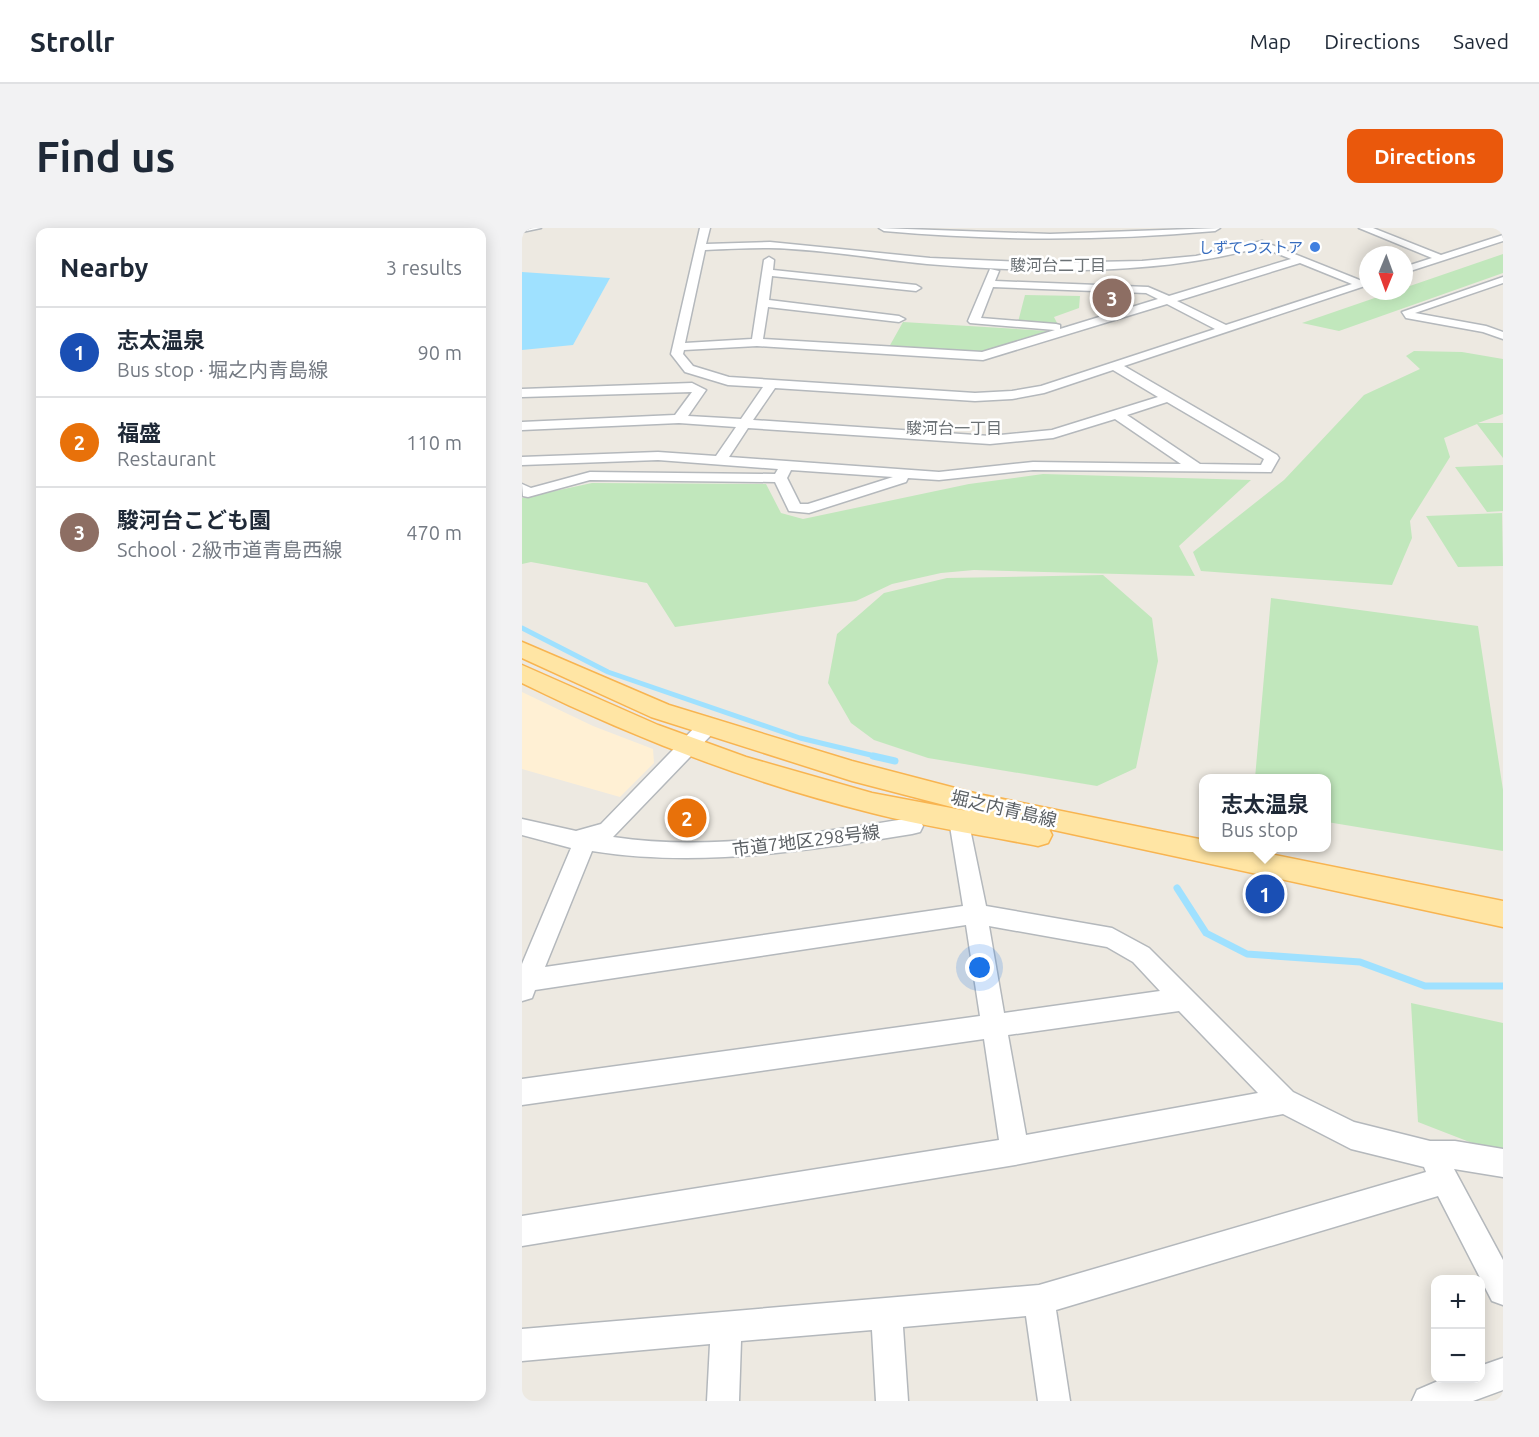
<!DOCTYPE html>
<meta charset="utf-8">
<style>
:root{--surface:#fff;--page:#f2f2f3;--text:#1f2937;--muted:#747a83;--line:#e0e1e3;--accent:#ea580c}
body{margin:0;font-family:Ubuntu,"Noto Sans JP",sans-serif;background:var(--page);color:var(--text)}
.controls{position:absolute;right:18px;bottom:18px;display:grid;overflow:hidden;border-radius:12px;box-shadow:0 3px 15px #0003}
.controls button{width:54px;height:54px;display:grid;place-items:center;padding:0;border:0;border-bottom:2px solid var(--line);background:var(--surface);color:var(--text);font:30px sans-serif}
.compass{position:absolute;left:837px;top:18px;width:54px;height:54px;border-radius:50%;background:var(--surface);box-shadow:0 3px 15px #0003;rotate:181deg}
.you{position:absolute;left:458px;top:740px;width:21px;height:21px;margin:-15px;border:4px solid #fff;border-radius:50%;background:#1a73e8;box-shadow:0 0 0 9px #1a73e833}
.badge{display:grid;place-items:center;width:39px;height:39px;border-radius:50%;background:var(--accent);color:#fff;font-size:20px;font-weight:700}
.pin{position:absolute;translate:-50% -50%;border:3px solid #fff;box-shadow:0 2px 6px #0006}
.popup{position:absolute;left:677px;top:546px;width:132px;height:78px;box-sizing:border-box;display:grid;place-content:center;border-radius:12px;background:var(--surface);filter:drop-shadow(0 2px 4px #0005);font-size:20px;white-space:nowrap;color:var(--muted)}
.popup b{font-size:22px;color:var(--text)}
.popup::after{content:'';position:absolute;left:50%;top:100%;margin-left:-12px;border:12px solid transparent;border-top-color:var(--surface)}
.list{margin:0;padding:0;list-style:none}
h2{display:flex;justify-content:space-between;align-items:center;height:78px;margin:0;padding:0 24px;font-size:26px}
h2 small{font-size:20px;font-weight:400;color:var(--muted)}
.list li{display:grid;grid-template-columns:39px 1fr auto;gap:18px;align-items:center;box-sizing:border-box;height:90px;padding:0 24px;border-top:2px solid var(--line)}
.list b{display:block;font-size:22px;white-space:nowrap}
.list p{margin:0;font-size:20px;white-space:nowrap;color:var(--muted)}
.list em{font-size:20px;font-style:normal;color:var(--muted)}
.map{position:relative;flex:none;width:981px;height:1173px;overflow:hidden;border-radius:12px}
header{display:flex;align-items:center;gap:36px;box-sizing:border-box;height:84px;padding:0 30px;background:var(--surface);border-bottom:2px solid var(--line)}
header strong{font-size:28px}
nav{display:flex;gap:33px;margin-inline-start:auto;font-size:21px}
.intro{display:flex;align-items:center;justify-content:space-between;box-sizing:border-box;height:144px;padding:0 36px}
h1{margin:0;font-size:42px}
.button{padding:15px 27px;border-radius:12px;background:var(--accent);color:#fff;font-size:21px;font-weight:700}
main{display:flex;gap:36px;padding:0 36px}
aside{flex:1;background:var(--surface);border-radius:12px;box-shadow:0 3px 15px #0003}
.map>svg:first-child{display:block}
</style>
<header>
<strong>Strollr</strong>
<nav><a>Map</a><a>Directions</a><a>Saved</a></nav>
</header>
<div class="intro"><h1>Find us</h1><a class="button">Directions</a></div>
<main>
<aside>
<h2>Nearby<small>3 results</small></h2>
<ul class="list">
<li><span class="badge" style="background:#1a4fb4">1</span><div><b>志太温泉</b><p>Bus stop · 堀之内青島線</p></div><em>90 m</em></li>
<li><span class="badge" style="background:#e8710a">2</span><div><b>福盛</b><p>Restaurant</p></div><em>110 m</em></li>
<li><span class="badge" style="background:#8d6e63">3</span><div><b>駿河台こども園</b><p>School · 2級市道青島西線</p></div><em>470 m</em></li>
</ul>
</aside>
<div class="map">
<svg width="981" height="1173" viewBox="0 0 981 1173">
<rect width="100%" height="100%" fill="#ede9e1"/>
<path fill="#fff0d4" d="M 0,464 L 71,498 L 131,521 L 132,535 L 98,569 L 0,541 Z"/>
<path fill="#c1e7bc" d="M 981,26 L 981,45 L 817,103 L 780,95 L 873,63 L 882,63 L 882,60 Z
M 503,67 L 558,68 L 557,80 L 532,89 L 536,97 L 496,94 Z
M 381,94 L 527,103 L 461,125 L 367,119 Z
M 892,123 L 940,124 L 981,131 L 981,186 L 956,195 L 981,195 L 981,230 L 955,196 L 922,210 L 928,229 L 888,293 L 890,310 L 870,357 L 679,343 L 671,324 L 762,252 L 842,167 L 898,141 L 884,128 Z
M 981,237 L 981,283 L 965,284 L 933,239 Z
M 521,246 L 729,252 L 657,318 L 673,348 L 452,342 L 419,345 L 370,356 L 334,373 L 153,399 L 125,355 L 9,334 L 0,336 L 0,270 L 70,255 L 244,256 L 259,285 L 281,291 L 447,256 Z
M 980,285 L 981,338 L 936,339 L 904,288 Z
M 581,347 L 630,390 L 636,433 L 614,540 L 575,558 L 406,530 L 352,512 L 329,495 L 306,455 L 315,406 L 362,365 L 425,350 Z
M 749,370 L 956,398 L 981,562 L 981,623 L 805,594 L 804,550 L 733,550 Z
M 889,775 L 981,795 L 981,927 L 896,894 Z"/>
<path fill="#9fe1ff" d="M 0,44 L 88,50 L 51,117 L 0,122 Z"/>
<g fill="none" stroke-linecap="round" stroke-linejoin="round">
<path stroke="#9fe1ff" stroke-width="5" d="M 0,400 L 86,444 L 278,510 L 357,529"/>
<path stroke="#9fe1ff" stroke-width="7" d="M 351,528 L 373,533
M 655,660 L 684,705 L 725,726 L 838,734 L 903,758 L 981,758"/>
<g stroke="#b4b8bc" stroke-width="3">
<path id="minor" d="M 0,0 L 19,0 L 0,4 Z
M 178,0 L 188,0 L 184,16 L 248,14 L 408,30 L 524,35 L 620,33 L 674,28 L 740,13 L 840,53 L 846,51 L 846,57 L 602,138 L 755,227 L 757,230 L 749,244 L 511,242 L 417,252 L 386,250 L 384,254 L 287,285 L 267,283 L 253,254 L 68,252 L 6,269 L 1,268 L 0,256 L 9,260 L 68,244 L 253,246 L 256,241 L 136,232 L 0,237 L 0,229 L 136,224 L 194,228 L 214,199 L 157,195 L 0,202 L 0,194 L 153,187 L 170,164 L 0,169 L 0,161 L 170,155 L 184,162 L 166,188 L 219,191 L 241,159 L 206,157 L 163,144 L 149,126 ZM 739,19 L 769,31 L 647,68 L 626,59 L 473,53 L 477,43 L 468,41 L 446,93 L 448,95 L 533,102 L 460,124 L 241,111 L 246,79 L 377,94 L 383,91 L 377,88 L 247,72 L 250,48 L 394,63 L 399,60 L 394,57 L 251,42 L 252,32 L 247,29 L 242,32 L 230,111 L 163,115 L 183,22 C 204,21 226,20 247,20 C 299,21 353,31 405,36 C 512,45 635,48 739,19 ZM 778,35 L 830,56 L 704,97 L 655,73 ZM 471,59 L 624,65 L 636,71 L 538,101 L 538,97 L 534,96 L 459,90 ZM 645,76 L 693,101 L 519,158 L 490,163 L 453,165 L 207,149 L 171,138 L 161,126 L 162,122 L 235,118 L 461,132 ZM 591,142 L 636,169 L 530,202 L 468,208 L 231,192 L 253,160 L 453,173 L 490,171 L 522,165 ZM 645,174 L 742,231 L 739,237 L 678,236 L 605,187 ZM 593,191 L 659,236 L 511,234 L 417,244 L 207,229 L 226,200 L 468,216 L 531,210 ZM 269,242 L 371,249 L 286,276 L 278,276 L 265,250 Z
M 357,0 L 528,6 L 698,0 L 693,3 C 582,13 473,13 362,3 Z
M 837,0 L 851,0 L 919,27 L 981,7 L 981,13 L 882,45 L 882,39 L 910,30 Z
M 981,49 L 981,55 L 893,85 L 964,98 L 981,104 L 981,111 L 961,104 L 884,90 L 880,84 Z
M 185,492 L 192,494 L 195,499 L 192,504 L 91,609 C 190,624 292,605 390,590 L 398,592 L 401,598 L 398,604 L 390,606 C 283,623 177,640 70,623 L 23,739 L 441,678 L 427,592 L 431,586 L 438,584 L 445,586 L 464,678 L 590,700 L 627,720 L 771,864 L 832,894 L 908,913 L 933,913 L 981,921 L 981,949 L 932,941 L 981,1032 L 981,1077 L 970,1073 L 916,968 L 534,1082 L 548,1173 L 516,1173 L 504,1088 L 381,1099 L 386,1173 L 354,1173 L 350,1102 L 219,1113 L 217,1173 L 185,1173 L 188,1116 L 0,1133 L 0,1101 L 517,1057 L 904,944 L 902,939 L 829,921 L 761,886 L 493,937 L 0,1018 L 0,988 L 477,912 L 462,811 L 0,877 L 0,851 L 458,788 L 444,697 L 13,762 L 10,770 L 0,773 L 0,736 L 49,620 L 0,607 L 0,591 L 54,603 L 79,596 L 178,494 ZM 467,698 L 585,719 L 611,734 L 638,763 L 482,785 ZM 657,783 L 736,865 L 504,907 L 486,807 Z
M 981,1130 L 981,1162 L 951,1173 L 890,1173 L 895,1162 L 923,1150 L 958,1150 L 958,1138 Z"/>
</g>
<g stroke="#f8b450" stroke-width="3">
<path id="major" d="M 0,414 L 147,477 L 330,533 L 456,566 L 682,612 L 682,620 L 718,620 L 981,673 L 981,699 L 527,601 L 530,607 L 526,615 L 516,618 C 461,607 405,599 350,585 C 229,555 112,510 0,455 L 0,437 L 136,497 L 224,529 L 350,565 L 445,583 L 330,553 L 129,489 L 0,430 Z"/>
</g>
<use href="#minor" fill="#fff" fill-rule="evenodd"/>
<use href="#major" fill="#ffe5a4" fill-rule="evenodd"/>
</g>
<circle fill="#3f7fe0" stroke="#fff" stroke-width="2" cx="793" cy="19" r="6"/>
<g text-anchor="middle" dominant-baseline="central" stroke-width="5" stroke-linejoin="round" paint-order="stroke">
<g font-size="15" fill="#366cbe" stroke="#fff" text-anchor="end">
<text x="781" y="19">しずてつストア</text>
</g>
<g font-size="16" fill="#6b7175" stroke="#fff">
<text x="536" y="37">駿河台二丁目</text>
<text x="432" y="200">駿河台一丁目</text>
</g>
<g font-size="18" fill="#5a5f63" stroke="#fff">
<text transform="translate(482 580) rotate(13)">堀之内青島線</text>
<text transform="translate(284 612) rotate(-7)">市道7地区298号線</text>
</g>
</g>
</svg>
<div class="controls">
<button>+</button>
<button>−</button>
</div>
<svg class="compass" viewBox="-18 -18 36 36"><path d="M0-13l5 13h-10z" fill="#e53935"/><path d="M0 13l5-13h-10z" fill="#747a83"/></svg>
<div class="you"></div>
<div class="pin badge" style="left:743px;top:666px;background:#1a4fb4">1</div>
<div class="popup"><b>志太温泉</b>Bus stop</div>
<div class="pin badge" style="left:165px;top:590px;background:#e8710a">2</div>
<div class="pin badge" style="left:590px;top:70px;background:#8d6e63">3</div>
</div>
</main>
